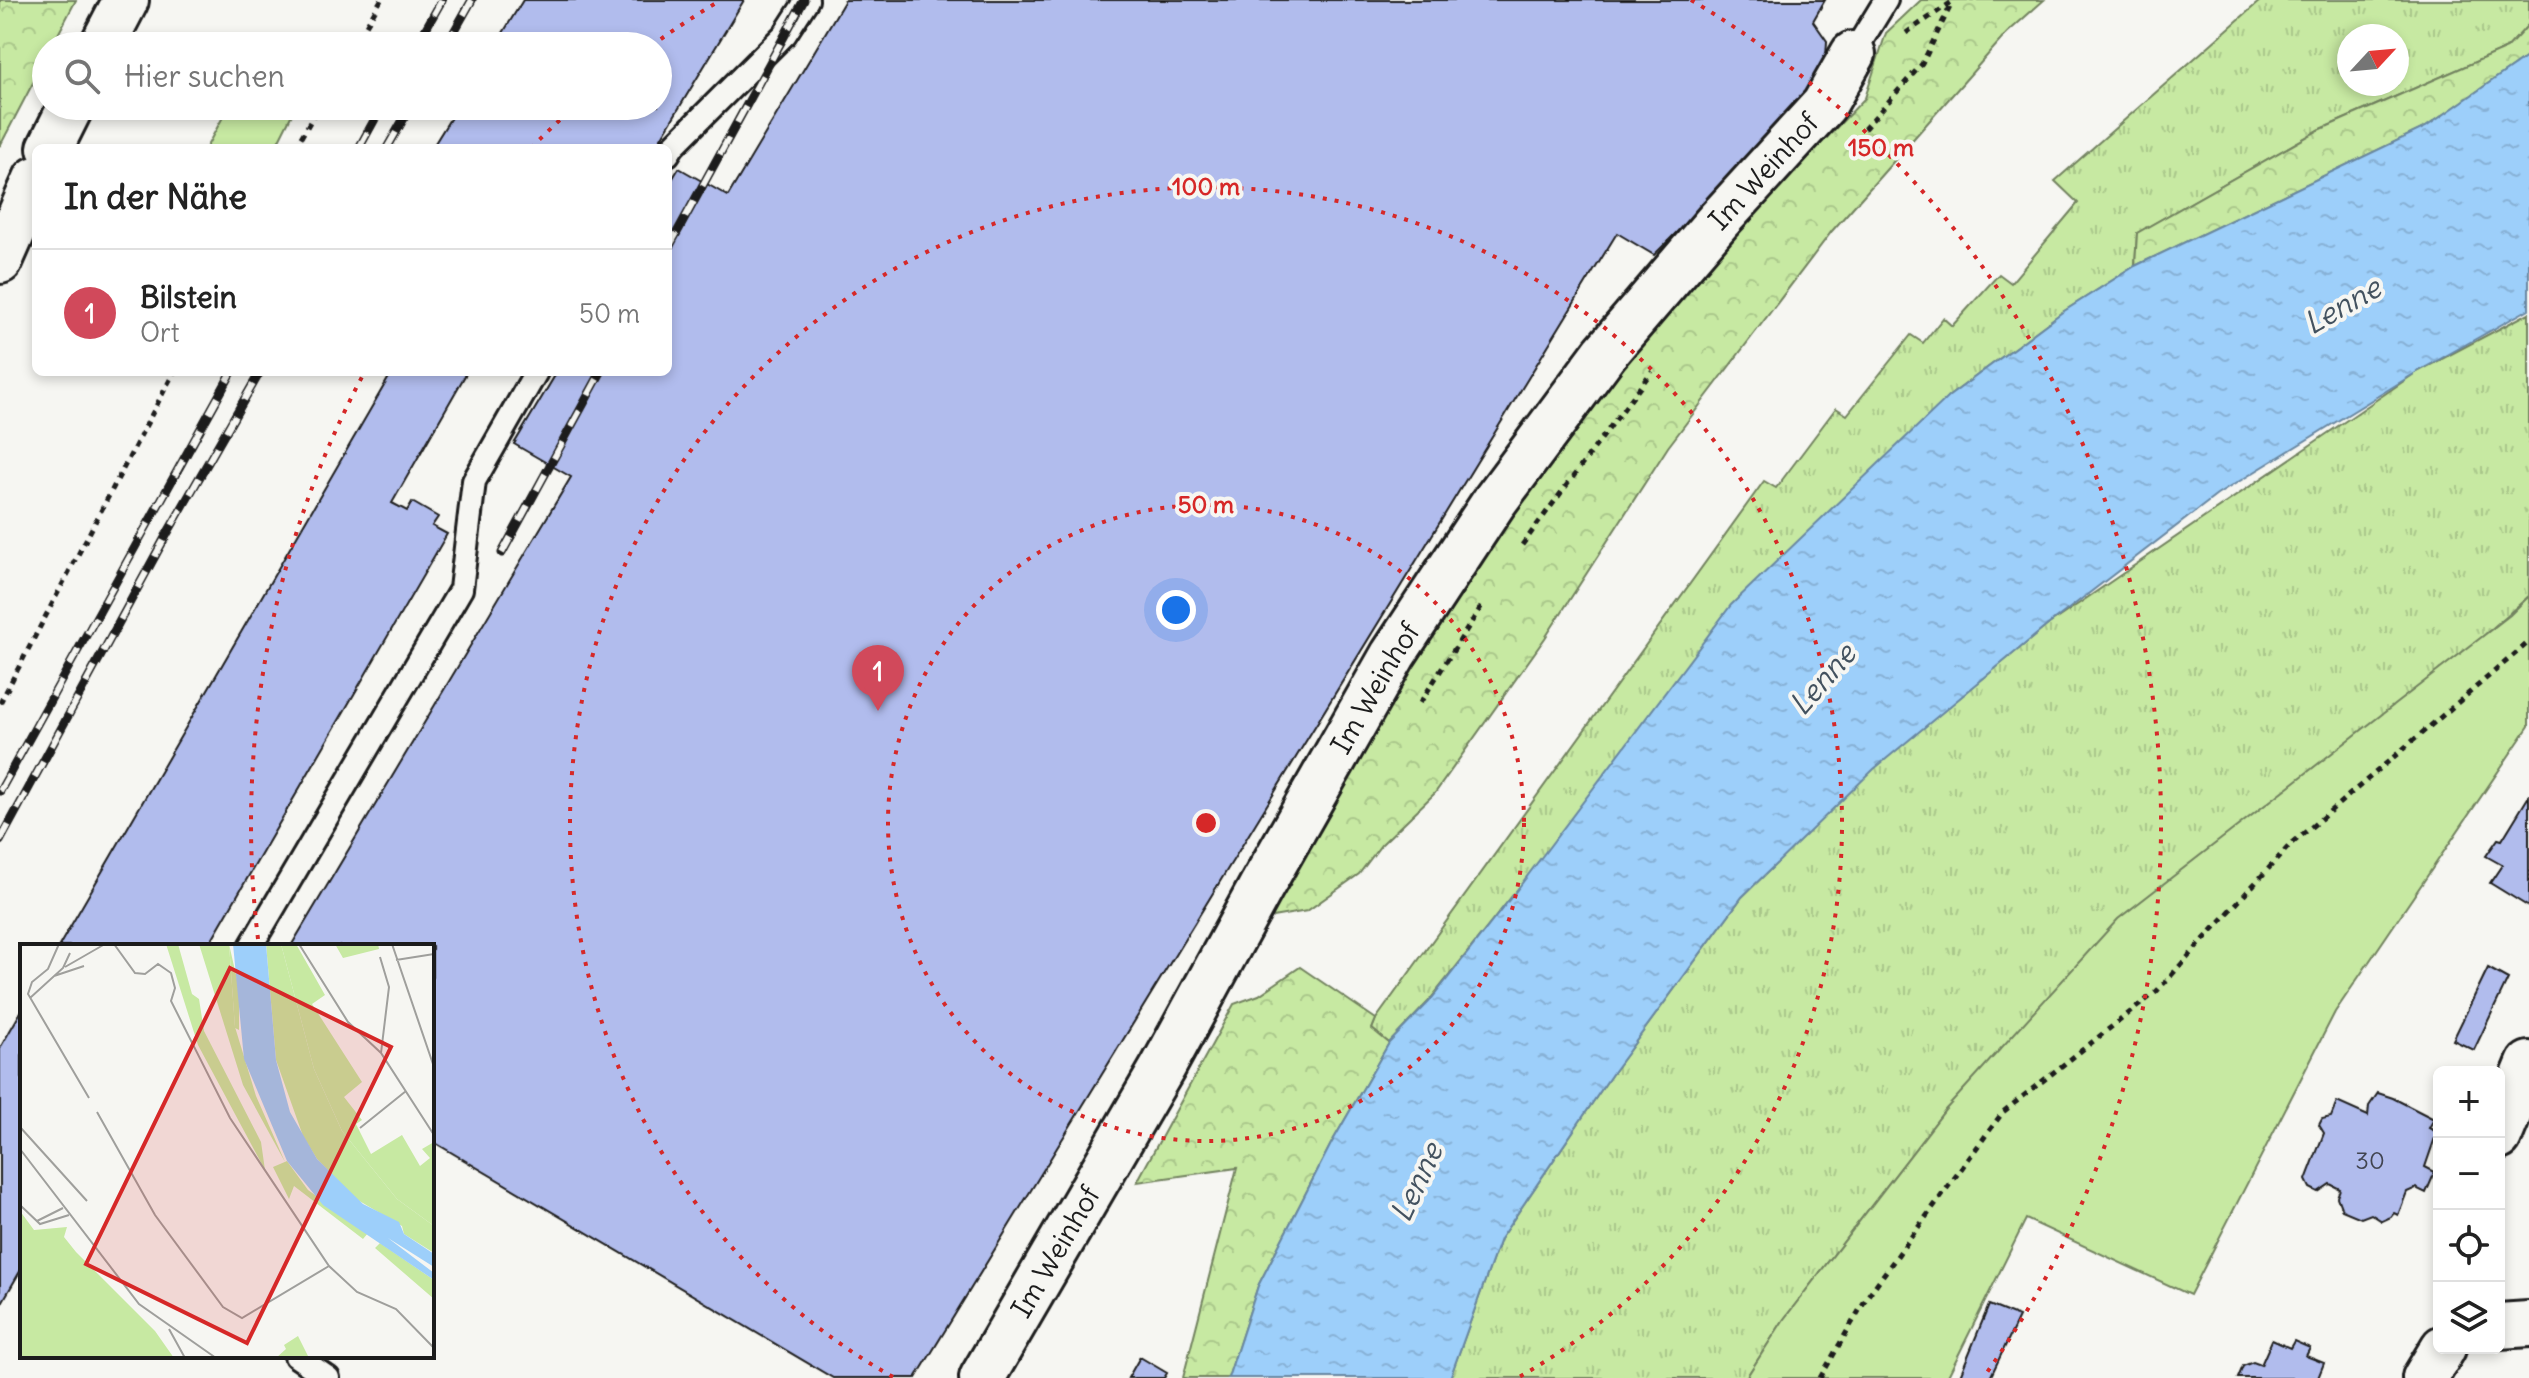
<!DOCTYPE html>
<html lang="de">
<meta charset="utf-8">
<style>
:root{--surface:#fff;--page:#f6f6f6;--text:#222;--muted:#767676;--line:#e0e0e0;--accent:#d1495b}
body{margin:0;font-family:Delius,sans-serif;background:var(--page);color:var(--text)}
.controls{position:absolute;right:24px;bottom:24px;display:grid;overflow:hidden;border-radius:12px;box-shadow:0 4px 12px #0003}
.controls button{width:72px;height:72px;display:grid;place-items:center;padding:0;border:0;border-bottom:2px solid var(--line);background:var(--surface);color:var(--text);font:40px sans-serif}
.compass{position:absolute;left:2337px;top:24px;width:72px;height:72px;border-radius:50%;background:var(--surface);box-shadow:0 4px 12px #0003;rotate:64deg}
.you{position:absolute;left:1176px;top:610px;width:28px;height:28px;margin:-20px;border:6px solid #fff;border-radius:50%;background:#1a73e8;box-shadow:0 0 0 12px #1a73e833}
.badge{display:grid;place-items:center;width:52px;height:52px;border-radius:50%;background:var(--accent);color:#fff;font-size:26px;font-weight:700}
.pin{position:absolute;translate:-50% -66px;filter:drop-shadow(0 2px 4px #0008)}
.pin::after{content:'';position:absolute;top:42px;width:28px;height:24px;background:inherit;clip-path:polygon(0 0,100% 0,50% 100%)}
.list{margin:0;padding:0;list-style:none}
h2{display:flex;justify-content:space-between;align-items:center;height:104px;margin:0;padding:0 32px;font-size:34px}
h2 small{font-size:26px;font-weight:400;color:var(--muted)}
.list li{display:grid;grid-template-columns:52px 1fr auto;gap:24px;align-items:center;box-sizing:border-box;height:128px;padding:0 32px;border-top:2px solid var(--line)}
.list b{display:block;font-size:30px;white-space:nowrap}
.list p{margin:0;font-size:26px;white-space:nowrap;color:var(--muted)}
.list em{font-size:26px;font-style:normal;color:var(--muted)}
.icon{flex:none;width:44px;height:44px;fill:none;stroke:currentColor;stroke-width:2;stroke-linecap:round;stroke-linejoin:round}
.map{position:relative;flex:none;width:2529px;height:1378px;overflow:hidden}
.search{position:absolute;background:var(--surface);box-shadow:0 4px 12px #0003;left:32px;top:32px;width:640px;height:88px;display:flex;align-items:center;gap:20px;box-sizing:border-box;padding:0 28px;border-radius:44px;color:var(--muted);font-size:30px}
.panel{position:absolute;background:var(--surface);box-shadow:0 4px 12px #0003;left:32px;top:144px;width:640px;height:232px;border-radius:12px}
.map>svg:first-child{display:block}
</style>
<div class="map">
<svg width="2529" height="1378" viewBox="0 0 2529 1378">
<defs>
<pattern id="grass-tufts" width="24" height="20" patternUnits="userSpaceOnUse" patternTransform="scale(2)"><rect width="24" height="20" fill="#c7e9a2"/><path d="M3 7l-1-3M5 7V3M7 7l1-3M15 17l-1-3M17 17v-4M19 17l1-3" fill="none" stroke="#aac78b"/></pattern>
<pattern id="forest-crowns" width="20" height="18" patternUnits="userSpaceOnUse" patternTransform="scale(2)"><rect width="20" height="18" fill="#c7e9a2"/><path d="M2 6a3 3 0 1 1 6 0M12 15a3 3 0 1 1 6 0" fill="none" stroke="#aac78b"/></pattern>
<pattern id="water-ripples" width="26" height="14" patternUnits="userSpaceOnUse" patternTransform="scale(2)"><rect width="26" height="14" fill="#9dcffa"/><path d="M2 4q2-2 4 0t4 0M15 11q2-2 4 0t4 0" fill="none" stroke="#87b1d6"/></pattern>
</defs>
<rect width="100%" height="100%" fill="#f6f6f2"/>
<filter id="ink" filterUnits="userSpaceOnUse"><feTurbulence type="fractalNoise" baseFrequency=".0125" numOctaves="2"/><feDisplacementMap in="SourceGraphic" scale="16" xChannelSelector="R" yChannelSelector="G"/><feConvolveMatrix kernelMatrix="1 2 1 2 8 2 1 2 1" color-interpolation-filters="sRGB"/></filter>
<g filter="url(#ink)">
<path fill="url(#grass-tufts)" stroke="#72825f" stroke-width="2" fill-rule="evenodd" d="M 2261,0 L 2529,0 L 2529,24 L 2507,48 L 2319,130 L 2137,233 L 2135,266 L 2061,313 L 1948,397 L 1513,895 L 1428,1002 L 1389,1043 L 1372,1029 L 1376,1019 L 1764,481 L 1776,488 L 1836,408 L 1847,415 L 1911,335 L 1923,343 L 1943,318 L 1952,326 L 1999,274 L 2011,283 L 2078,203 L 2055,181 ZM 2349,36 L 2397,36 L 2397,84 L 2349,84 Z
M 2529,313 L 2529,596 L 1946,1109 L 1784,1319 L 1746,1378 L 1450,1378 L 1500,1239 L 1614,1071 L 1742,897 L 1873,769 L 2049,624 L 2417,372 Z"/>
<path fill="url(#forest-crowns)" stroke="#72825f" stroke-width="2" d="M 0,0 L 76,0 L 52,46 L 46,46 L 46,58 L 0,146 Z
M 1921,0 L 2044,0 L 2007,33 L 1832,231 L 1668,447 L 1545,638 L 1435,793 L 1381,845 L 1359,874 L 1307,911 L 1255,920 L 1492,536 L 1585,413 L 1729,240 L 1865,98 L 1886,33 Z
M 2529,24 L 2529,55 L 2426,127 L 2135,266 L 2137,233 L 2319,130 L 2507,48 Z
M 1300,967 L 1376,1019 L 1372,1029 L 1389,1043 L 1331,1144 L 1258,1286 L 1228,1378 L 1183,1378 L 1237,1168 L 1137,1182 L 1234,1004 L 1259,995 Z"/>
<path fill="#c7e9a2" stroke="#72825f" stroke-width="2" d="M 229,106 L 296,106 L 275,148 L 206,148 Z
M 2529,596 L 2529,726 L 2335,1012 L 2190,1295 L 2026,1219 L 1947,1378 L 1746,1378 L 1784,1319 L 1946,1109 L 2118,919 L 2510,615 Z"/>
<path fill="url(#water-ripples)" stroke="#6987a1" stroke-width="2" d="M 2529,55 L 2529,309 L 2417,372 L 2217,495 L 2049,624 L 1874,769 L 1742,897 L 1614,1071 L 1500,1239 L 1450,1378 L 1228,1378 L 1258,1286 L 1331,1144 L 1389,1043 L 1429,1002 L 1513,895 L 1731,605 L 1948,397 L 2061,313 L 2135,266 L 2426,127 Z"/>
<path fill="#b1bced" stroke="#1c1c1c" stroke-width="2" d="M 523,0 L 744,0 L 655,148 L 432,148 L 458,106 L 658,106 L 658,46 L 495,46 Z
M 845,0 L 1825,0 L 1813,21 L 1827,41 L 1825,74 L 1806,103 L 1654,255 L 1617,233 L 916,1378 L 833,1378 L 432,1141 L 432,946 L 291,946 L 571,477 L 514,444 L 557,372 L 668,372 L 668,186 L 679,168 L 728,196 Z
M 392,372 L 467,372 L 392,503 L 407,511 L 412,502 L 438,517 L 432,526 L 447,534 L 208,946 L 59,946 Z
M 2529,796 L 2529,907 L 2490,883 L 2502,865 L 2486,856 L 2498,839 L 2502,840 Z
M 2488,968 L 2508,979 L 2474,1050 L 2453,1040 Z
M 22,1010 L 22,1268 L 0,1306 L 0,1048 Z
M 2378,1093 L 2393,1098 L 2434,1119 L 2429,1128 L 2437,1132 L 2425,1167 L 2435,1172 L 2426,1193 L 2416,1188 L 2407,1192 L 2398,1215 L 2394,1213 L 2391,1217 L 2382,1221 L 2371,1214 L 2361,1218 L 2342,1210 L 2337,1197 L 2340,1189 L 2330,1184 L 2318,1192 L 2310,1188 L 2306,1180 L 2324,1133 L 2319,1125 L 2322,1119 L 2331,1117 L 2337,1102 L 2368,1116 L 2369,1106 Z
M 1989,1305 L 2019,1317 L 1990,1378 L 1959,1378 Z
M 2272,1340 L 2290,1348 L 2294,1341 L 2310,1348 L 2306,1356 L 2324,1363 L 2318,1378 L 2238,1378 L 2243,1366 L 2253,1362 L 2261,1365 Z
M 1140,1357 L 1167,1373 L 1164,1378 L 1128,1378 Z"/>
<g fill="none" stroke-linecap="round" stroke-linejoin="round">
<g stroke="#1c1c1c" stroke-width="28">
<path id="service" d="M 1853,54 L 1886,0
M 668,154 L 673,146 L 785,34 L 807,0
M 251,946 L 461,589 L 474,481 L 536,372
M 296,1356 L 328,1378"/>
</g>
<g stroke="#1c1c1c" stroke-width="50">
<g id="minor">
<path d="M 2499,1137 L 2529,1064"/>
<path d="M 2499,1326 L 2529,1324"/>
<path id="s1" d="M 982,1378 L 1163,1067 L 1261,887 L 1393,655 L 1494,502 L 1605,353 L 1718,221 L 1824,105 L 1853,54"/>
<path d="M 2425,1378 L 2443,1348"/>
</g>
</g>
<g stroke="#1c1c1c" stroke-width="50">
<path id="primary" d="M 102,46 L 126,0
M 50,148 L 71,106
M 0,261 L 36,179"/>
</g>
<path stroke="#1c1c1c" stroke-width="5" stroke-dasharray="6 6" stroke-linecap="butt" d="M 1906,33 L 1955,0
M 354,46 L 381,0
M 1864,129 L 1922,64 L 1952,3
M 295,148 L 319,106
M 1522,545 L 1652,371
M 0,703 L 174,372
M 1420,703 L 1481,607
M 1820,1378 L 1867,1297 L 2003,1112 L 2156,992 L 2289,846 L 2529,642"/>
<use href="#service" stroke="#f6f6f2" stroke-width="22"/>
<use href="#minor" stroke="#f6f6f2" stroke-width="44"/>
<use href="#primary" stroke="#f6f6f2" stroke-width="44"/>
<g stroke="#1c1c1c" stroke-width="9">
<path id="rail" d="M 416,46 L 442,0
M 446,46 L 472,0
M 359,148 L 382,106
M 387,148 L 411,106
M 668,249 L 804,0
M 502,553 L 601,372
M 0,791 L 232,372
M 0,841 L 167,534 L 260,372"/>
</g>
<use href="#rail" stroke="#f6f6f2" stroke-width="6" stroke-dasharray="18" stroke-linecap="butt"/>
</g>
</g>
<g fill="none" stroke="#d62828" stroke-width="4" stroke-dasharray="4 8">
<circle cx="1206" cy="823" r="318"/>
<path d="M893 1377A636 636 0 1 1 1519 1377"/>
<path d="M258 939A955 955 0 0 1 363 375M531 148A955 955 0 0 1 573 108M651 46A955 955 0 0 1 721 0M1691 0A955 955 0 0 1 1983 1378"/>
</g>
<g text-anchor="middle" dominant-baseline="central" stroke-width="8" stroke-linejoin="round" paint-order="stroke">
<g font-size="24" fill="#414450">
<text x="2370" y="1160">30</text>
</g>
<g font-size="28" fill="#1c1c1c" stroke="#f6f6f2">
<text stroke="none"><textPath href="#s1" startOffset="1442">Im Weinhof</textPath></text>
<text stroke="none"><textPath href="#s1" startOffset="794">Im Weinhof</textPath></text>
<text stroke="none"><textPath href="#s1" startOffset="146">Im Weinhof</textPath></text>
</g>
<g font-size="30" font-style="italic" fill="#43525f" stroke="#f6f6f2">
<text transform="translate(2342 305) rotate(-30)">Lenne</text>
<text transform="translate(1822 679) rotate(-49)">Lenne</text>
<text transform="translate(1416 1182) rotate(-65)">Lenne</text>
</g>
</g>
<g transform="translate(20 944)">
<rect width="414" height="414" fill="#f6f6f2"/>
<path d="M 179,0 L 209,0 L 215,83 L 236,152 L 265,218 L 223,141 ZM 246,0 L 261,0 L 294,125 L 322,187 L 377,255 L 414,282 L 414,309 L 384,290 L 382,282 L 336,255 L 297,215 L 283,192 L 256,116 ZM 360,299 L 414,336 L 414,355 L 355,304 Z" fill="#c7e9a2"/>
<path d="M 146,0 L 158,0 L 172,50 L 179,55 L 184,87 L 241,198 L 245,226 L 178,101 ZM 209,0 L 219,44 L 219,86 L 215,84 ZM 267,217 L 288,246 L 348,289 L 343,295 L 274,242 L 269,255 L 253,223 Z" fill="#c7e9a2"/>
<path d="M 315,0 L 358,0 L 359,5 L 323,14 ZM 278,392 L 289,414 L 256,414 L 266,405 L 264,401 Z" fill="#c7e9a2"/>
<path d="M 261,0 L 276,0 L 305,51 L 292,60 L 342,138 L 324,153 L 342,176 L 336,180 L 351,210 L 382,191 L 400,222 L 410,214 L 402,205 L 414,198 L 414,282 L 377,255 L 322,187 L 294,125 ZM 0,267 L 14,286 L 47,283 L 44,293 L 56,308 L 135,387 L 154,414 L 0,414 Z" fill="#c7e9a2"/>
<path d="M 213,0 L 246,0 L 256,116 L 270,168 L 297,215 L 343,260 L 379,278 L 384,290 L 414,310 L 414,323 L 368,294 L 414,329 L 414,336 L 303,261 L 267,217 L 224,115 Z" fill="#9dcffa"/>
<path fill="none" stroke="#9f9f9c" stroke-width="2" d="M 39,0 L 28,25 L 12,38 L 8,50 L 69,154M 94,0 L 115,29 L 125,30 L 138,20 L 151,29 L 155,44 L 151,57 L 210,174 L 309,322 L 337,348 L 376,365 L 414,404M 279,0 L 328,78 L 361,109 L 414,191M 372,0 L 414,123M 360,13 L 369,43 L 361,109M 376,16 L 414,10M 45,23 L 85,0M 34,32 L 64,22M 10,54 L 43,24 L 50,9M 77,168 L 135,271 L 203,363 L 222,374 L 309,322M 0,183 L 67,257M 340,184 L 386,147M 0,205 L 119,360 L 196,414M 0,261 L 20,280 L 49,271M 17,277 L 43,264M 149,385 L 165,414"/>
<path fill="#d62828" fill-opacity="0.15" stroke="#d62828" stroke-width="4" d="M 210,24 L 371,103 L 227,399 L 66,320 Z"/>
<rect width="414" height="414" fill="none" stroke="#1c1c1c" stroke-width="4"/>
</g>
<circle cx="1206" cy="823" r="12" fill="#d62828" stroke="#f6f6f2" stroke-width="4"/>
<g font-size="24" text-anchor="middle" font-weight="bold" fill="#d62828" stroke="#f6f6f2" stroke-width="8" stroke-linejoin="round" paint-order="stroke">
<text x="1881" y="156">150 m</text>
<text x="1206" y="195">100 m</text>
<text x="1206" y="513">50 m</text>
</g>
</svg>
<div class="controls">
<button>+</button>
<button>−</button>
<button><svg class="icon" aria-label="locate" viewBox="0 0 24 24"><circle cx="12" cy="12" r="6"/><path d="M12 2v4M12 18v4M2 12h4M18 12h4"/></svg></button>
<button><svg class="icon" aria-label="layers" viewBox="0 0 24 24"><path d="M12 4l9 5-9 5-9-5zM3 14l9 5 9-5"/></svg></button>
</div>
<svg class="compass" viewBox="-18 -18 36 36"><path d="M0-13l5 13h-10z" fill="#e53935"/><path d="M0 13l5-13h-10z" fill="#767676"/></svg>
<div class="you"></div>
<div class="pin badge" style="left:878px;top:711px">1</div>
<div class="search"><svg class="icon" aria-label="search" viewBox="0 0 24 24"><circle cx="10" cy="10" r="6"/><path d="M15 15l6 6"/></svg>Hier suchen</div>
<section class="panel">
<h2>In der Nähe<small></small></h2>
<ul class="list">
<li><span class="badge">1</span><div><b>Bilstein</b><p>Ort</p></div><em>50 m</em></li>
</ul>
</section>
</div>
